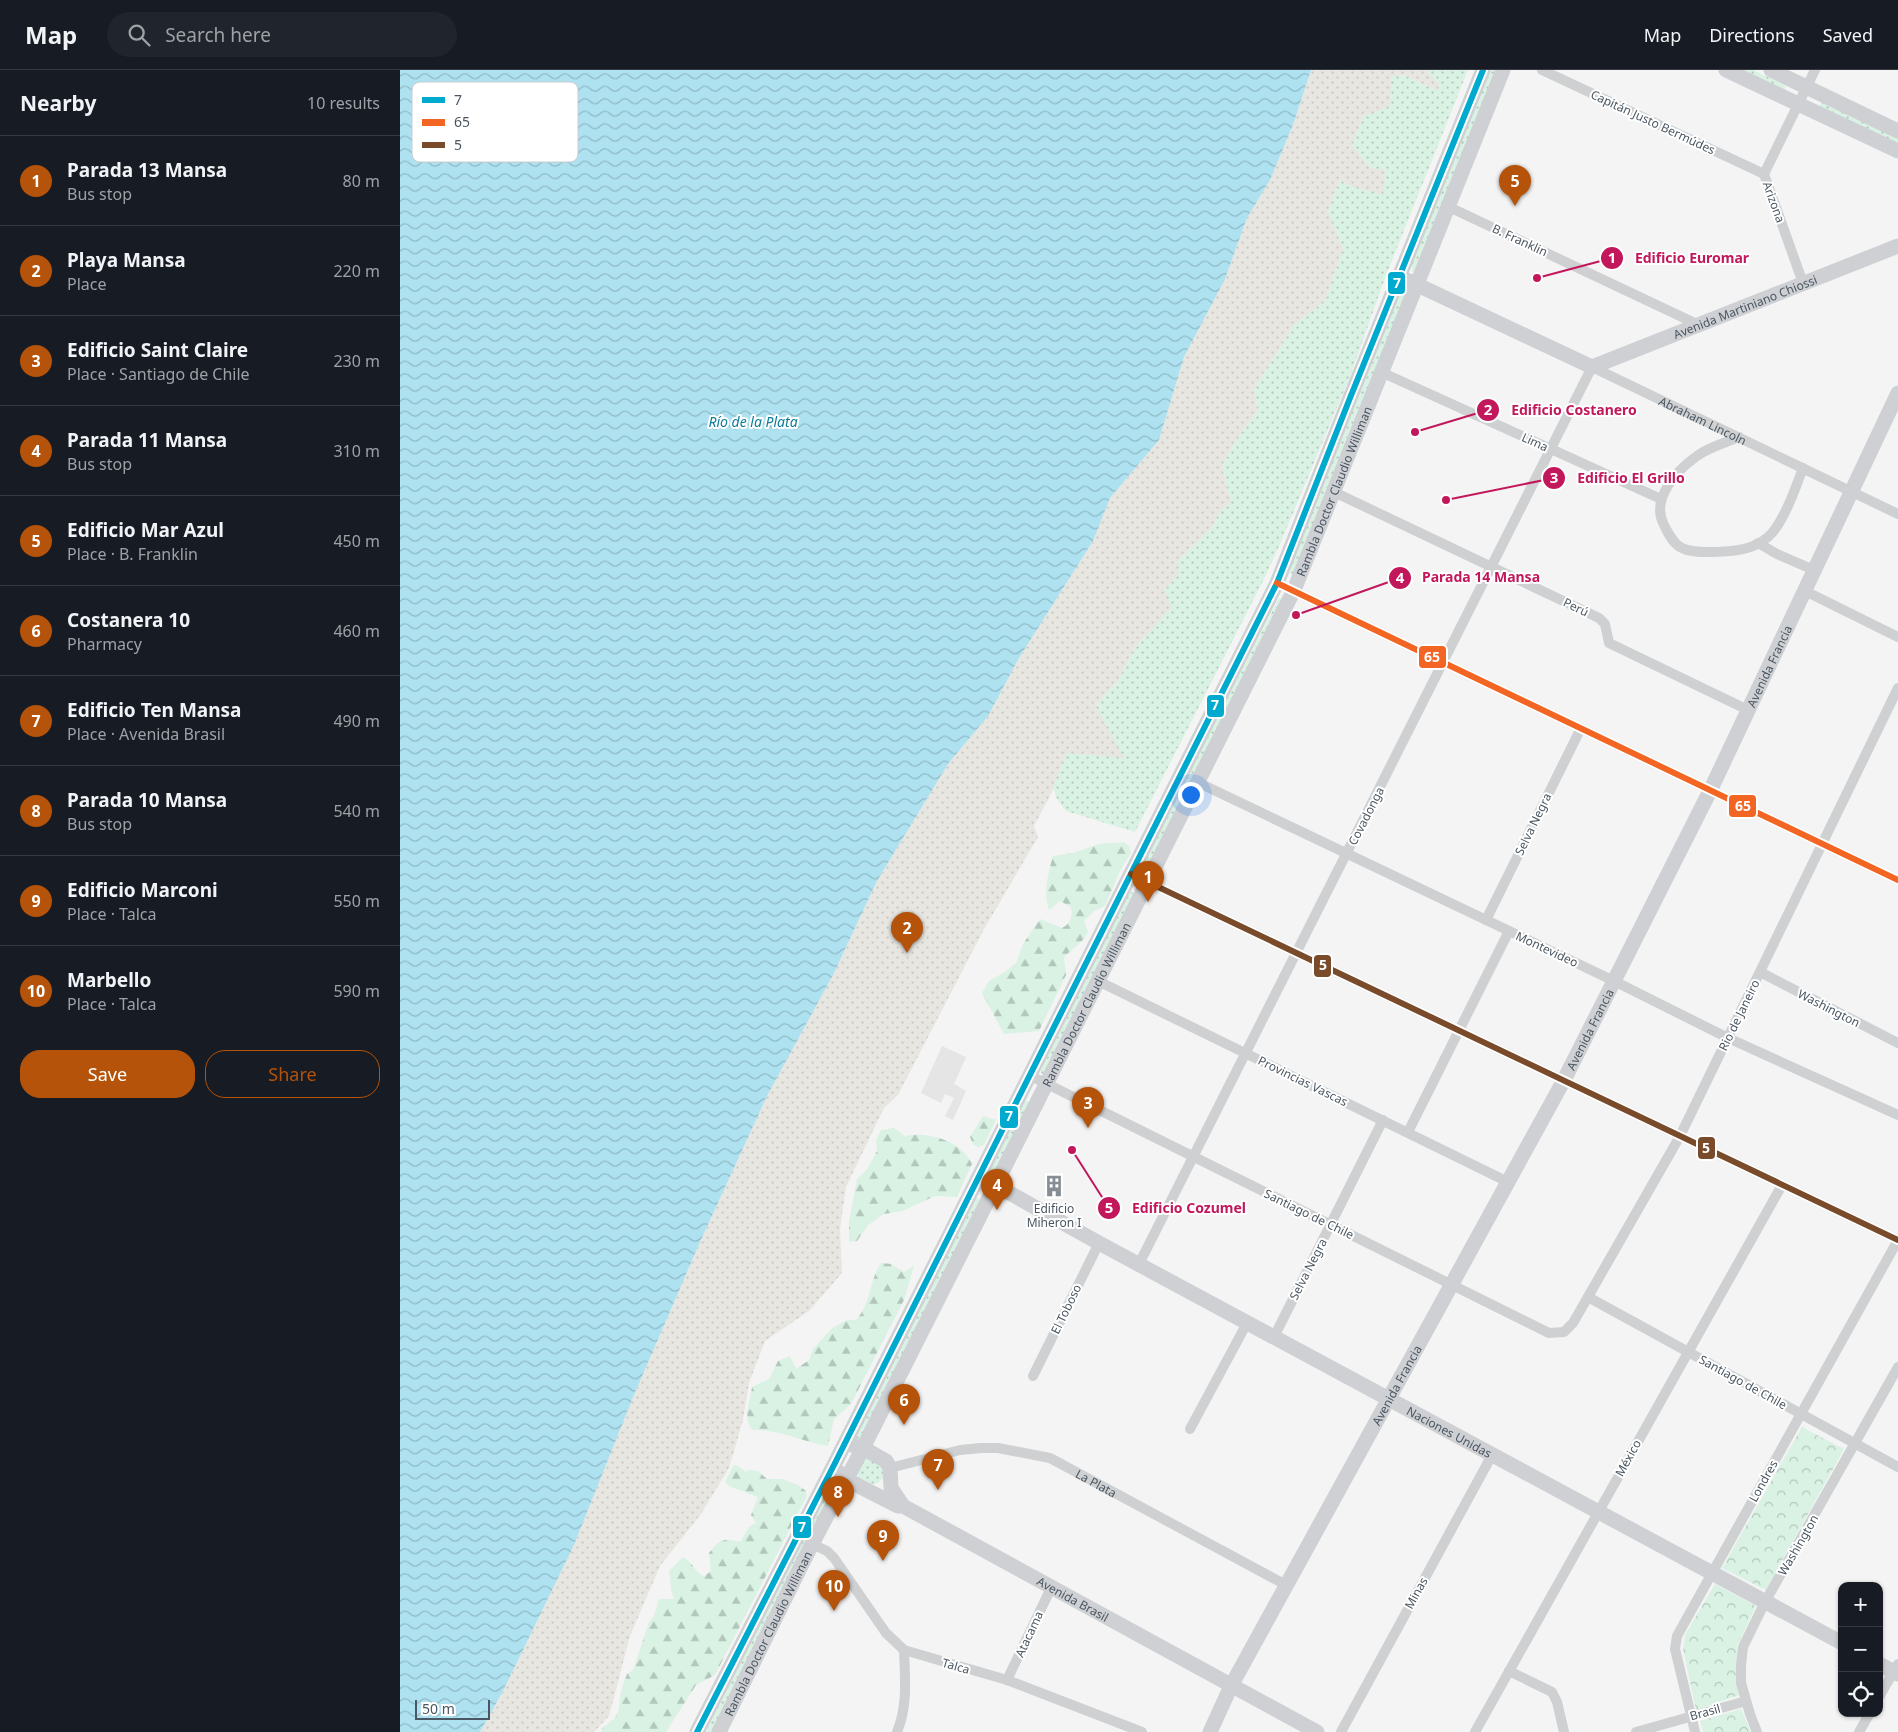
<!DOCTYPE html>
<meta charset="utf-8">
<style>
:root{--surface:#171b24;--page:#20242c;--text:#f1f3f6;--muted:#9ea1a6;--line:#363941;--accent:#b45309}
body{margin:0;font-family:"Noto Sans",sans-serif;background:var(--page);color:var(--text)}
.controls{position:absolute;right:15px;bottom:15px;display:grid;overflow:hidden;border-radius:10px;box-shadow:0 1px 4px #0004}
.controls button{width:45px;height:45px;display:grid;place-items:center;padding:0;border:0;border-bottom:1px solid var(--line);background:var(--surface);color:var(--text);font:25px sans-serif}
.scale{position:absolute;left:15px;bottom:12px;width:75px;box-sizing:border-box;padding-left:5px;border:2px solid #4a5661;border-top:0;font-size:14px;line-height:18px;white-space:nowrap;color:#4a5661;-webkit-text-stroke:4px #fff;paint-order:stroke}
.you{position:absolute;left:790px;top:724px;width:18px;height:18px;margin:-12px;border:4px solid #fff;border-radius:50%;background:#1a73e8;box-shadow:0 0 0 8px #1a73e833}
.badge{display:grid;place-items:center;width:32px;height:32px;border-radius:50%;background:var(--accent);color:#fff;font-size:16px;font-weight:700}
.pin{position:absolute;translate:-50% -41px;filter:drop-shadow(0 1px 2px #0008)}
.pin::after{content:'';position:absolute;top:26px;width:18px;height:15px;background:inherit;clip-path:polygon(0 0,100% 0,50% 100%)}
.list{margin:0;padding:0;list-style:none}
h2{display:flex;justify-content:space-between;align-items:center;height:65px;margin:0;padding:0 20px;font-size:21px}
h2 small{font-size:16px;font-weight:400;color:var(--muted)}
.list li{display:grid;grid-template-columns:32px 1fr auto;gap:15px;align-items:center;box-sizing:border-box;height:90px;padding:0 20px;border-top:1px solid var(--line)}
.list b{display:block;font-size:19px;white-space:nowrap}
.list p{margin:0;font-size:16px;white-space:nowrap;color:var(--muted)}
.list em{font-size:16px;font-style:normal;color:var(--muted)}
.actions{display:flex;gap:10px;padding:15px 20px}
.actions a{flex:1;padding:11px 0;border:1px solid var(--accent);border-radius:20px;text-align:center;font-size:18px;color:var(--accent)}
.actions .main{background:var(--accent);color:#fff}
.icon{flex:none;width:28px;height:28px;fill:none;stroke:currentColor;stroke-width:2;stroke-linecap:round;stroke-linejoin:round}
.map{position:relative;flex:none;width:1498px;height:1662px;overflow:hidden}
header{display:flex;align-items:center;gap:30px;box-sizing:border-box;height:70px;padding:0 25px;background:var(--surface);border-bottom:1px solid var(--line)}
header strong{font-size:24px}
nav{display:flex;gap:28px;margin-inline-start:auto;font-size:18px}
.search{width:350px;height:45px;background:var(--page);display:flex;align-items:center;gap:12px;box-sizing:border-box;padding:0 18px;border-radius:28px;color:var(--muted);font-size:19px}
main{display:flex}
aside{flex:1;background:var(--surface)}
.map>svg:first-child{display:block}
</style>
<header>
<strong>Map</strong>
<div class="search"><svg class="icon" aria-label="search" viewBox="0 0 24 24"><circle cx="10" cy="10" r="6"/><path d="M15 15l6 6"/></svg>Search here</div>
<nav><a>Map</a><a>Directions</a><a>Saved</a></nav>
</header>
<main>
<aside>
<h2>Nearby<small>10 results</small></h2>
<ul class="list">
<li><span class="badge">1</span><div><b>Parada 13 Mansa</b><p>Bus stop</p></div><em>80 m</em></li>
<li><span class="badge">2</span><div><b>Playa Mansa</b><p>Place</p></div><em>220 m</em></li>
<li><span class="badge">3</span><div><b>Edificio Saint Claire</b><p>Place · Santiago de Chile</p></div><em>230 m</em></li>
<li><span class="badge">4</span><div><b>Parada 11 Mansa</b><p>Bus stop</p></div><em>310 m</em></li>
<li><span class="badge">5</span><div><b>Edificio Mar Azul</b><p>Place · B. Franklin</p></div><em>450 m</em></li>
<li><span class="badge">6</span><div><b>Costanera 10</b><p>Pharmacy</p></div><em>460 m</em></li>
<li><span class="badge">7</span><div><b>Edificio Ten Mansa</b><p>Place · Avenida Brasil</p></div><em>490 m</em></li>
<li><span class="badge">8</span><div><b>Parada 10 Mansa</b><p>Bus stop</p></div><em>540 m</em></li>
<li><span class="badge">9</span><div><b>Edificio Marconi</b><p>Place · Talca</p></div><em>550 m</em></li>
<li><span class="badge">10</span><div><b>Marbello</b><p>Place · Talca</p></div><em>590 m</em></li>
</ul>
<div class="actions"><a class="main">Save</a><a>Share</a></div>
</aside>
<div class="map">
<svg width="1498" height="1662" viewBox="0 0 1498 1662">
<defs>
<pattern id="grass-dots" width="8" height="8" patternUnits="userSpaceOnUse" patternTransform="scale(1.25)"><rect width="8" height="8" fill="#d9f2e3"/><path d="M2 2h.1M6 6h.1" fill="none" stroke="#b2c7bb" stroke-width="1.8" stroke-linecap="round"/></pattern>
<pattern id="forest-firs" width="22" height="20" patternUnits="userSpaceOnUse" patternTransform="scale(1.25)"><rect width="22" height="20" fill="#d9f2e3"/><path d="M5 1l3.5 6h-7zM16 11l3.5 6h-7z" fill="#b2c7bb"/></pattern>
<pattern id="sand-dots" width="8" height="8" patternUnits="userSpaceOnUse" patternTransform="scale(1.25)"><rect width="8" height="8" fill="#e7e6e1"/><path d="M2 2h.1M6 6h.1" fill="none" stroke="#c8c7c4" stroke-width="1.8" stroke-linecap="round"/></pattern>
<pattern id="park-crowns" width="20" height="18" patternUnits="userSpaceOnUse" patternTransform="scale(1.25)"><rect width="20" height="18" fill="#d9f2e3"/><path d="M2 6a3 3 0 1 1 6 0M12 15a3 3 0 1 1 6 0" fill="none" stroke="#b2c7bb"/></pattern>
<pattern id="water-waves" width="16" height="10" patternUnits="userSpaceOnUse" patternTransform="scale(1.25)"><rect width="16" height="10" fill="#aee2f0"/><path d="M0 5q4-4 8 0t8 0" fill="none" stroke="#90bac6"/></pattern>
</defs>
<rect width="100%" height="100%" fill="#f4f4f4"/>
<path fill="#e6e5e6" d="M 542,976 L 566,987 L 554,1014 L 566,1021 L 553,1050 L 545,1046 L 554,1028 L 545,1024 L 541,1033 L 521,1023 Z"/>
<path fill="url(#grass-dots)" d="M 1026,0 L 1068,0 L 985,208 L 951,304 L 881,472 L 863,511 L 735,762 L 666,741 L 657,729 L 653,718 L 666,682 L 696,636 L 719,609 L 734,579 L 750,561 L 765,520 L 778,505 L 778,491 L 811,459 L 821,441 L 831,432 L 822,396 L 838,367 L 858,341 L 854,319 L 894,255 L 925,231 L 943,179 L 928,141 L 940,110 L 950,116 L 970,98 L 952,75 L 963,46 L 990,7 L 1004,5 L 1038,21 L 1039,14 Z
M 1089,0 L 1097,0 L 1015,200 L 1012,202 L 1012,192 Z
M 1341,0 L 1353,0 L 1386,16 L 1384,21 Z
M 1422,32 L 1498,68 L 1498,75 L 1419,37 Z
M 1002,222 L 1005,223 L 1006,225 L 893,505 L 890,504 L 891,494 L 998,229 Z
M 879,528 L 881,528 L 881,533 L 748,795 L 746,795 L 747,785 Z
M 731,821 L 734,824 L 646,1003 L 642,1004 L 640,1002 L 726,827 Z
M 625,1031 L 629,1032 L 629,1035 L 595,1103 L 592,1104 L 589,1100 Z
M 574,1128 L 581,1129 L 461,1369 L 457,1371 L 455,1369 Z
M 465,1387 L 480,1393 L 485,1404 C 479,1417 471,1415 459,1410 L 457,1404 Z
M 435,1408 L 439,1409 L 314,1662 L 306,1662 L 432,1410 Z"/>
<path fill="url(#forest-firs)" d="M 724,772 L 729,776 L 731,783 L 720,801 L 705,836 L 694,841 L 684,851 L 688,862 L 684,869 L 664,887 L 666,905 L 639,961 L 604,964 L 582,923 L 589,911 L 605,902 L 616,893 L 623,874 L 640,849 L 662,858 C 670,854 673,847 671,837 L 660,831 L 649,840 C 643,823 648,804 653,786 L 673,783 L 699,774 Z
M 583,1046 L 596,1050 L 584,1075 L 578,1077 L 573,1074 L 570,1067 Z
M 494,1058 L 505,1066 C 529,1061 561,1071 572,1094 L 557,1127 L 535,1126 L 502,1141 L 484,1144 L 468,1155 L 457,1171 L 449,1172 L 449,1152 L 457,1109 L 467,1099 L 477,1081 L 476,1070 L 481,1060 Z
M 481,1193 L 491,1194 L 504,1202 L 514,1196 L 504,1230 L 451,1334 L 434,1349 L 428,1376 C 404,1372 378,1359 353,1360 C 342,1349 350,1332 352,1317 L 369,1309 L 378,1291 L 390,1286 L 396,1299 L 409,1290 L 413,1279 L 432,1258 L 447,1250 L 456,1250 C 471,1234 469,1211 481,1193 Z
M 336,1395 L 346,1402 L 349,1400 L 358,1401 L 367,1409 L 382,1409 L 398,1415 L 406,1421 L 407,1426 L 396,1447 L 315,1605 L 296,1615 L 266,1662 L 201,1662 L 202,1658 L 214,1649 L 218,1642 L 221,1621 L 227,1604 L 233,1600 L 249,1552 L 254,1546 L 259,1529 L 274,1529 C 270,1519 271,1511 269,1501 L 283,1487 C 294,1493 295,1503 304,1506 L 311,1501 L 309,1483 C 313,1478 318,1471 325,1470 C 331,1469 335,1472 341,1471 L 349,1457 L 356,1453 L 351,1445 L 358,1427 L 329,1416 L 325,1412 L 333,1396 Z"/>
<path fill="url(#sand-dots)" d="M 911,0 L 1026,0 L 1039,14 L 1038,21 L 1004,5 L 991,7 L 990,37 L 963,46 L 952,75 L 970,98 L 985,100 L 984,125 L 950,116 L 940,110 L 928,141 L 943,179 L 925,231 L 894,255 L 854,319 L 858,341 L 838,367 L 822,396 L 831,432 L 821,441 L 811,459 L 778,491 L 778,505 L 765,520 L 771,538 L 734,579 L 719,609 L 696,636 L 724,688 L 666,683 L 651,724 L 634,756 L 638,767 L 583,861 L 498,1025 L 484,1038 L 446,1117 L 440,1159 L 442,1203 L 409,1241 L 365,1271 L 349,1313 L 343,1350 L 329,1398 L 301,1444 L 260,1496 L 230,1566 L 209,1646 L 194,1662 L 80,1662 L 102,1623 L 174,1475 L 234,1325 L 300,1172 L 367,1026 L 433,905 L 477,811 L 548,694 L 588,646 L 619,588 L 693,471 L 710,428 L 759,370 L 784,287 L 825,209 L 847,148 L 870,110 L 893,55 Z"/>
<path fill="url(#park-crowns)" d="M 1402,1357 L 1444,1379 L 1366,1520 L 1322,1498 Z
M 1315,1514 L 1356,1536 L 1337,1576 L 1336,1608 L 1339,1625 L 1296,1640 L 1283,1579 L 1285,1565 Z
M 1341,1639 L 1351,1662 L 1303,1662 L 1300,1651 Z"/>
<path fill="url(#water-waves)" d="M 0,0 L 911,0 L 893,55 L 870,110 L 847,148 L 825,209 L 784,287 L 759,370 L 710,428 L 693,471 L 619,588 L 588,646 L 548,694 L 477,811 L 433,905 L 367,1026 L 300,1172 L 234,1325 L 174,1475 L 102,1623 L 80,1662 L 0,1662 Z"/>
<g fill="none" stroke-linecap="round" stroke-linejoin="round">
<g stroke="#ced0d2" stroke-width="10">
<path d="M 1142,0 L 1364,104"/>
<path d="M 1049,137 L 1299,255"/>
<path d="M 1403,213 L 1364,104 L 1415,0"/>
<path d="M 981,302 L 1261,429"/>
<path d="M 1339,367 C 1325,373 1309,377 1297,386 C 1277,400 1250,429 1264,455 C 1268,463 1273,474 1282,478 C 1295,485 1340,482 1353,476 C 1359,474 1368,468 1372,463 C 1385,448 1396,417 1403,398"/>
<path d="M 934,422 L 1199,548 L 1205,554 L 1209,573 L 1348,640"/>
<path d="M 1358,473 L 1377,484 L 1414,500"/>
<path d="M 877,513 L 1498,810"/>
<path d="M 1405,521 L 1498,567"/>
<path d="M 797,712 L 1214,911 L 1328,968 L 1498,1045"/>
<path d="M 731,804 L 1498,1170"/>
<path d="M 1086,850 L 1181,658"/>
<path d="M 1360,902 L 1498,973"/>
<path d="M 698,911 L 1108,1112"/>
<path d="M 629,1005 L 1149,1263 L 1164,1262 L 1173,1253 L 1280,1066 L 1498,618"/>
<path d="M 1008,1062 L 1109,861"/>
<path id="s1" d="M 739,1194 L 1192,297 L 1498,444"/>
<path d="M 1188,1227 L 1498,1397"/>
<path d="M 874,1267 L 983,1050"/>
<path d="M 633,1306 L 699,1173"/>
<path d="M 790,1359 L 847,1253"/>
<path id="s2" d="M 490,1398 L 560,1380 L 581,1378 L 598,1378 L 650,1388 L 886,1515"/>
<path d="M 412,1474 L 427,1481 L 434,1488 L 486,1563 L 504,1580 L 607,1610 L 742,1662"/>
<path d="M 1109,1601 L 1152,1622 L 1157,1632 L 1164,1662"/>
<path d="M 607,1610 L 651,1518"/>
<path d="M 1479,1627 L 1498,1594"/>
<path d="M 497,1662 C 508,1635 505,1609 504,1580"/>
<path d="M 941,1662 L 1092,1385"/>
<path d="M 1075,1662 L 1382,1115"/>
<path d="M 1236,1662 L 1346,1631"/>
<path d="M 1295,1662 L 1275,1579 L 1277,1566 L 1498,1170"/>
<path d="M 1357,1662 L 1350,1644 L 1341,1613 L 1341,1595 L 1343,1577 L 1365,1532 L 1498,1297"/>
<path d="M 1459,1662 L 1470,1643"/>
</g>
<g stroke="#ced0d4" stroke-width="15">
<path d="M 1326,0 L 1498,81"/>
<path d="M 1371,0 L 1498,61"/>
<path id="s3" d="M 1007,210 L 1192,297 L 1498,176"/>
<path id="s4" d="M 588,1111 L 699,1173 L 1442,1573"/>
<path d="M 454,1376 L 463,1378 L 486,1391 L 490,1398 L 491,1418 L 503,1436"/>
<path id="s5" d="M 440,1403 L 445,1409 L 498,1436 L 503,1436 L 917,1662"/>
<path d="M 1479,1594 L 1498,1604"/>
<path d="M 297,1662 L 434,1395 L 877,513 L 950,328 L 1083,0"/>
<path id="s6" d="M 319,1662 L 412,1474 L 463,1378 L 582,1142 L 894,520 L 1103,0"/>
<path id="s7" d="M 810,1662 L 831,1616 L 1164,1010 L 1310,721 L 1498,323"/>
</g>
<g stroke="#fff" stroke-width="10">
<path id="bus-1" d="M 297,1662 L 434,1395 L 877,513 L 950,328 L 1083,0"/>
</g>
<g stroke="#fff" stroke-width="10">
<path id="bus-2" d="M 877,513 L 1498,810"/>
</g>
<g stroke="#fff" stroke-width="10">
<path id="bus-3" d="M 731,804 L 1498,1170"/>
</g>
<use href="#bus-1" stroke="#00a9ce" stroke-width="6"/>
<use href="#bus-2" stroke="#f26522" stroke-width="6"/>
<use href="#bus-3" stroke="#7a4b2a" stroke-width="6"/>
</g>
<defs>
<g id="building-bare" transform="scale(1.725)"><path d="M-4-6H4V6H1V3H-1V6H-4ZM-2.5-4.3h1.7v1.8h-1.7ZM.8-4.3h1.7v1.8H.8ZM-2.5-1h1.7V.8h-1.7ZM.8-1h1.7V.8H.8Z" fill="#868d94" stroke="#fff" stroke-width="2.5" paint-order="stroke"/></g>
</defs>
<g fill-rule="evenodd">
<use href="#building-bare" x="654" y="1116"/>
</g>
<g text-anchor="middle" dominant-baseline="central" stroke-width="4" stroke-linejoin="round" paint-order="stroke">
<g font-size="12" fill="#4a5661" stroke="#fff">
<text transform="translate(1253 52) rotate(25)">Capitán Justo Bermúdes</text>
<text transform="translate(1374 132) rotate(70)">Arizona</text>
<text transform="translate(1120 170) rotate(25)">B. Franklin</text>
<text stroke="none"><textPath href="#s3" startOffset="369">Avenida Martiniano Chiossi</textPath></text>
<text stroke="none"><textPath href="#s1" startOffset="1128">Abraham Lincoln</textPath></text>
<text transform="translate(1135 372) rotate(24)">Lima</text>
<text stroke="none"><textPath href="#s6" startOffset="1385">Rambla Doctor Claudio Williman</textPath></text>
<text transform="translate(1176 537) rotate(26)">Perú</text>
<text stroke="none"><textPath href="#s7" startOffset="1204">Avenida Francia</textPath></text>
<text transform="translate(966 746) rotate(-63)">Covadonga</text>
<text transform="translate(1133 754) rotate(-64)">Selva Negra</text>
<text transform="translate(1147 879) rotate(25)">Montevideo</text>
<text stroke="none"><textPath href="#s6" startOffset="815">Rambla Doctor Claudio Williman</textPath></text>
<text transform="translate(1429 938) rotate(27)">Washington</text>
<text transform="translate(1339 945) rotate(-64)">Rio de Janeiro</text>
<text stroke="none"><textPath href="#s7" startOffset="799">Avenida Francia</textPath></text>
<text transform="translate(903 1011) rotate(26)">Provincias Vascas</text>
<text transform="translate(909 1144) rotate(26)">Santiago de Chile</text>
<text transform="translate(908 1199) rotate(-63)">Selva Negra</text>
<text transform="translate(666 1239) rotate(-64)">El Toboso</text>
<text transform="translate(1343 1312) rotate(29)">Santiago de Chile</text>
<text stroke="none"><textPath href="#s7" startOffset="394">Avenida Francia</textPath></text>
<text stroke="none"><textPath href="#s4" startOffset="525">Naciones Unidas</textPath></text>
<text transform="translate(1228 1388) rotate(-61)">México</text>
<text transform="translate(1363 1411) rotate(-61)">Londres</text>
<text stroke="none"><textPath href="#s2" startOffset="216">La Plata</textPath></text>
<text transform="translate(1398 1475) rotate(-60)">Washington</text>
<text transform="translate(1016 1523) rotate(-61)">Minas</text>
<text stroke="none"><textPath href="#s5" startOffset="266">Avenida Brasil</textPath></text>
<text stroke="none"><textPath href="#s6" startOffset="110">Rambla Doctor Claudio Williman</textPath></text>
<text transform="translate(629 1564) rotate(-65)">Atacama</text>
<text transform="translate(556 1596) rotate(16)">Talca</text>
<text transform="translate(1305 1642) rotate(-16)">Brasil</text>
</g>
<g font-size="12" fill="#4a5661" stroke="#fff">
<text x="654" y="1138">Edificio<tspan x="654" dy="14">Miheron I</tspan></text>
</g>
<g font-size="14" font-style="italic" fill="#0c7c9b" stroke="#fff">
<text x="353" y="351">Río de la Plata</text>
</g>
</g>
<rect x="12" y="12" width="166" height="80" rx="8" fill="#fff" stroke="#c9ccd0" stroke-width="1"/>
<rect x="22" y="27" width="23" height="6" fill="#00a9ce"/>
<rect x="22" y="49" width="23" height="7" fill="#f26522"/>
<rect x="22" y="72" width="23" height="6" fill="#7a4b2a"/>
<g font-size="14" fill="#4a5661">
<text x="54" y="35">7</text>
<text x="54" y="57">65</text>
<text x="54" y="80">5</text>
</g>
<path fill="none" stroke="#c2185b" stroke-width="2" d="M1137 208L1212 188M1015 362L1088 340M1046 430L1154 408M896 545L1000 508M672 1080L709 1138"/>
<g fill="#c2185b" stroke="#fff" stroke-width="2">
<circle cx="1137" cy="208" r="5"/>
<circle cx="1015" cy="362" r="5"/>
<circle cx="1046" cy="430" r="5"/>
<circle cx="896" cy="545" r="5"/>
<circle cx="672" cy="1080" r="5"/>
<circle cx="1212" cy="188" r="12"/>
<circle cx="1088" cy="340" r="12"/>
<circle cx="1154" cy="408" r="12"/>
<circle cx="1000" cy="508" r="12"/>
<circle cx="709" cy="1138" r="12"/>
</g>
<g font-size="15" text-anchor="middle" font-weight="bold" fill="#fff">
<text x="1212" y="193">1</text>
<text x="1088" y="345">2</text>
<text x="1154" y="413">3</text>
<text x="1000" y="513">4</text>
<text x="709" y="1143">5</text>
</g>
<g font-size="14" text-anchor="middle" font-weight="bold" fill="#c2185b" stroke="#fff" stroke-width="4" stroke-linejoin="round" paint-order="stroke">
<text x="1292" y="193">Edificio Euromar</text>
<text x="1174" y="345">Edificio Costanero</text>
<text x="1231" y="413">Edificio El Grillo</text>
<text x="1081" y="512">Parada 14 Mansa</text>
<text x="789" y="1143">Edificio Cozumel</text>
</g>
<g stroke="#fff" stroke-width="2">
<rect x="987" y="201" width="19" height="24" rx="5" fill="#00a9ce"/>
<rect x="1018" y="575" width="29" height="24" rx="5" fill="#f26522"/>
<rect x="806" y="624" width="19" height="24" rx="5" fill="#00a9ce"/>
<rect x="1328" y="724" width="29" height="24" rx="5" fill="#f26522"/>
<rect x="913" y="884" width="19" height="24" rx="5" fill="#7a4b2a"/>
<rect x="599" y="1035" width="20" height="24" rx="5" fill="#00a9ce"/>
<rect x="1297" y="1066" width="19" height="24" rx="5" fill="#7a4b2a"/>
<rect x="392" y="1445" width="20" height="24" rx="5" fill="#00a9ce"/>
</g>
<g font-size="14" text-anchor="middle" font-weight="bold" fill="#fff">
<text x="997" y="218">7</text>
<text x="1032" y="592">65</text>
<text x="815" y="640">7</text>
<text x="1343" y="741">65</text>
<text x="923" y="900">5</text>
<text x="609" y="1051">7</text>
<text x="1306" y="1083">5</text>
<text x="402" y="1462">7</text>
</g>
</svg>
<div class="controls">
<button>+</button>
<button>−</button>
<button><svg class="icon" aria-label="locate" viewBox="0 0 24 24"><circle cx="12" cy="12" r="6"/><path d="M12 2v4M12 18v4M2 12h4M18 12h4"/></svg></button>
</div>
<div class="scale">50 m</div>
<div class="you"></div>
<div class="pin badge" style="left:748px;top:832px">1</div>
<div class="pin badge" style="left:507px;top:883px">2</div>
<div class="pin badge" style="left:688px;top:1058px">3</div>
<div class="pin badge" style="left:597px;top:1140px">4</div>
<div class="pin badge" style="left:1115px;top:136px">5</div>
<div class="pin badge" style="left:504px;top:1355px">6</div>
<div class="pin badge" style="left:538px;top:1420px">7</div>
<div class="pin badge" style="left:438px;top:1447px">8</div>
<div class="pin badge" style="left:483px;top:1491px">9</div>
<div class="pin badge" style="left:434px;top:1541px">10</div>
</div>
</main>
